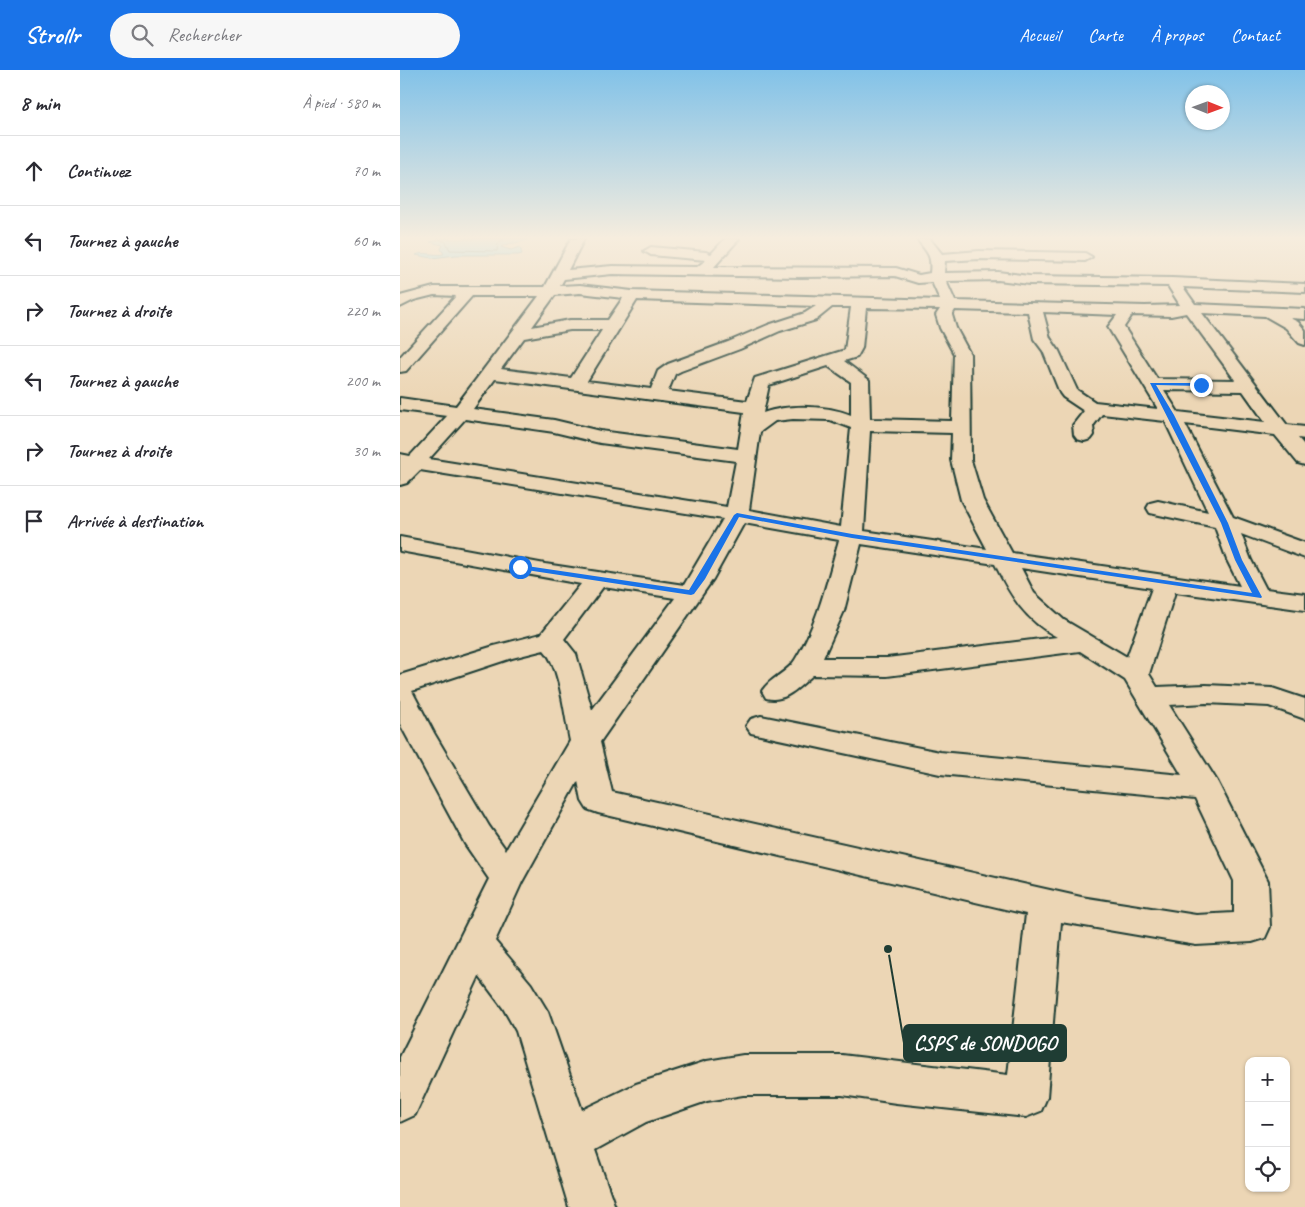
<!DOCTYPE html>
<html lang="fr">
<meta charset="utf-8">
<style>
:root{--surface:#fff;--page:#f7f7f7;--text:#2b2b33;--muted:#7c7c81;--line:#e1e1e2;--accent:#1a73e8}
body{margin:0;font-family:Caveat,sans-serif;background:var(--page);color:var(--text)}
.controls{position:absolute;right:15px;bottom:15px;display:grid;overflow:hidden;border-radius:10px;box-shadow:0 1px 4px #0004}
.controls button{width:45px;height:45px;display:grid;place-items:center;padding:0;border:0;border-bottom:1px solid var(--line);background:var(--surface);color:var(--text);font:25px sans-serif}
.compass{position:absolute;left:785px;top:15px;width:45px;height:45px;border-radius:50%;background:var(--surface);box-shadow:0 1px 4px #0004;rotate:91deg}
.stop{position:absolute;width:15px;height:15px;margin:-11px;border:4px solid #1a73e8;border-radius:50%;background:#fff}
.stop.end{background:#1a73e8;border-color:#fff;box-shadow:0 1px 5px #0008}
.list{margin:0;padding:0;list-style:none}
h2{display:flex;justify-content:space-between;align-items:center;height:65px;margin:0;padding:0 20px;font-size:21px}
h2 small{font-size:16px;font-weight:400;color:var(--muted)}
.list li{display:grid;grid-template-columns:32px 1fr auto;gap:15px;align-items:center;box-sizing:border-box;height:70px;padding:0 20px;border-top:1px solid var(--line)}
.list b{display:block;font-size:19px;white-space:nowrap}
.list em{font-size:16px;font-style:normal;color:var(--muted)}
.icon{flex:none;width:28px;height:28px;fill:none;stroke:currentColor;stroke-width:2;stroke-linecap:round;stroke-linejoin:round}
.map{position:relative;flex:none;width:905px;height:1137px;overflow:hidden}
header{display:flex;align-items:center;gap:30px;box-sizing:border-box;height:70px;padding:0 25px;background:var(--accent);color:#fff}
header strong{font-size:24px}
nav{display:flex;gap:28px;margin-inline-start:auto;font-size:18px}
.search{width:350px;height:45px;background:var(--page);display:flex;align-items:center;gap:12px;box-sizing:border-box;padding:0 18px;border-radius:28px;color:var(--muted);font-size:19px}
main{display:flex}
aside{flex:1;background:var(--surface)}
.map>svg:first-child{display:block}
</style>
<header>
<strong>Strollr</strong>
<div class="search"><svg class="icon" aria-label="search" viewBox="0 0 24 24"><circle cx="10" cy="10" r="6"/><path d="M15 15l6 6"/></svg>Rechercher</div>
<nav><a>Accueil</a><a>Carte</a><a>À propos</a><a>Contact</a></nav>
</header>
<main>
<aside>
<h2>8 min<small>À pied · 580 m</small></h2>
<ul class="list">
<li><svg class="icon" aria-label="ahead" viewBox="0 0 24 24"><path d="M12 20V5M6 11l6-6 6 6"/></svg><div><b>Continuez</b></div><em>70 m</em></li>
<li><svg class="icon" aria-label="left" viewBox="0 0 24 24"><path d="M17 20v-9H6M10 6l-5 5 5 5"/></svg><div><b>Tournez à gauche</b></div><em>60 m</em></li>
<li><svg class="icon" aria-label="right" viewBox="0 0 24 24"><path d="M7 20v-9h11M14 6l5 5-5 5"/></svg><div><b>Tournez à droite</b></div><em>220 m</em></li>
<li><svg class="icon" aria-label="left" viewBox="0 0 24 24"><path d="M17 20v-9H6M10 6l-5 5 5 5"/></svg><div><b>Tournez à gauche</b></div><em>200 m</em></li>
<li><svg class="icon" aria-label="right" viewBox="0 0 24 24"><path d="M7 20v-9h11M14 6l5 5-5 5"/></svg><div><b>Tournez à droite</b></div><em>30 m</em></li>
<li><svg class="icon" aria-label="arrive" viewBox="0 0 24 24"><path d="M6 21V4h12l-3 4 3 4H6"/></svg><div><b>Arrivée à destination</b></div></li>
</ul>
</aside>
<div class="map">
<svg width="905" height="1137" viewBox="0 0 905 1137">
<rect width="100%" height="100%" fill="#ecd6b5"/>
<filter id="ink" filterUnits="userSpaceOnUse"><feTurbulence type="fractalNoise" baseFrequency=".02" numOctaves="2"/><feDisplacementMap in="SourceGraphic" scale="10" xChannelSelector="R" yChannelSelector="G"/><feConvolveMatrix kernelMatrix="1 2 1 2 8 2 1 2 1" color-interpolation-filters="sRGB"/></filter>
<g filter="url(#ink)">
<path fill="#89d7e8" stroke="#5f99a0" d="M 43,169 L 128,169 C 120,175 109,171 101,177 L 111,180 L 120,177 L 122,184 L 118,185 L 56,185 L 32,188 L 16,185 C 23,181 34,186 44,184 L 41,179 L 43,175 L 30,172 Z"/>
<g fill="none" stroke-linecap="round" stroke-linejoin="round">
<path stroke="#497b7c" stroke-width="1" d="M 39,169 L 46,172 L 50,180 L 97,181 L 98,173 L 104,169"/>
<g stroke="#1f3d34" stroke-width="4">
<path id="minor" d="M 171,169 L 184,169 L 168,200 L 212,196 L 297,197 L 306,190 L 251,185 L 244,181 L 251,177 L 306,182 L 311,184 L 325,169 L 339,169 L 314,197 L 496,198 L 519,205 L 530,203 C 532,185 528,184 517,169 L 530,169 L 542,184 L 579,181 L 685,183 L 692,187 L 685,191 L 579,189 L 545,191 L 544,203 L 598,202 L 629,206 L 772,208 L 905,214 L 905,222 L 783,217 L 795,234 L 905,239 L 905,249 L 890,248 L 898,252 L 905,260 L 905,275 L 899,273 L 886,258 L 865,246 L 802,243 L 887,355 L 905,357 L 905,369 L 898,368 L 905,376 L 905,395 L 898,393 L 875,365 L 785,354 L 833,447 L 905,473 L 905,488 L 841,464 L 851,490 L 866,519 L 905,524 L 905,540 L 775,522 L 749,604 L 757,617 L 806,615 L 872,618 L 905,629 L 905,649 L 869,636 L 806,633 L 769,635 L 817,711 L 868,811 L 870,857 L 865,868 L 852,872 L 796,875 L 661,852 L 647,1027 L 641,1041 L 626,1047 L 496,1033 L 442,1025 L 343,1025 L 307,1031 L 246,1052 L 195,1080 L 215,1137 L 169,1137 L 116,961 L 103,938 L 79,906 L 15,1045 L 0,1052 L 0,987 L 89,809 L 65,774 L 0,654 L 0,605 L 94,576 L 141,564 L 181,514 L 0,481 L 0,467 L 145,494 L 284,515 L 323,449 L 20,400 L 7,413 L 0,415 L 0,384 L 10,386 L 47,346 L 0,340 L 0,328 L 56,336 L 139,226 L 72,226 L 6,301 L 0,302 L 0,287 L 56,226 L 34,225 L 14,230 L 0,237 L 0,226 L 34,217 L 145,217 ZM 212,204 L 400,207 L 495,206 L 518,213 L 532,212 L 540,230 L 232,221 L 180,215 L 160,216 L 164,209 ZM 598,210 L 629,214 L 768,216 L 780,235 L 745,236 L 555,231 L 546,211 ZM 180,223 L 223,228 L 208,250 L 170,250 L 132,257 L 155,225 ZM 237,230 L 416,236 L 405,243 L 368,255 L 328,272 L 268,294 L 258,301 L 251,319 L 187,311 ZM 432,237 L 451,237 L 445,280 L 355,308 L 347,331 L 268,321 L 275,304 L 281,301 L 340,279 L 380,261 L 416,250 ZM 466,238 L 540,239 L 536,245 L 540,258 L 554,284 L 552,351 L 470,349 L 469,310 L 444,291 L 457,287 L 462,278 ZM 555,240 L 628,242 L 634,269 L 643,281 L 660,323 L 663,327 L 684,341 L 673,355 L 674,365 L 677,369 L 684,371 L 691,369 L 694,365 L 693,356 L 702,344 L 765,351 L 808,442 L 758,431 L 750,433 L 747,438 L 750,443 L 815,457 L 827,490 L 840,516 L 612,483 L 583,430 L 571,390 L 570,284 L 556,258 L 552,245 ZM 643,242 L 717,245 L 708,257 L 758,339 L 695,332 L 677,320 L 659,281 L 650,268 ZM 786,243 L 835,310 L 757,309 L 724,257 L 732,245 L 771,246 ZM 170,260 L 202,260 L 171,308 L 101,299 L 124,268 ZM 428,296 L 451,312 L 451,345 C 426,335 389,334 363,343 L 369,315 ZM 95,309 L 344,342 L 338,379 L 200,361 L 154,350 L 73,339 ZM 764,320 L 843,321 L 865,352 L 778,342 ZM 65,349 L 154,362 L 200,373 L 336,391 L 327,437 L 29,389 ZM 393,349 L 430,350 L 451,358 L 441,457 L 349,440 L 360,362 L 375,351 ZM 470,361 L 552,363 L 551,390 L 561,430 L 587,479 L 464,461 ZM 344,453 L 439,470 C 427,511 418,554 395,590 C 388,602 370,608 362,621 L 366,628 C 386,633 398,617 413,605 L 487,606 L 680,581 L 725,610 L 782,705 L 540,682 L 361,646 L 351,649 L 346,656 L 351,663 L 540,704 L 795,729 L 834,811 L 834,843 L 796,845 L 681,827 L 212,722 L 200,672 L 313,509 ZM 461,474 L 595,494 C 610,525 625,550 657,567 L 487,588 L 423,588 L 444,541 ZM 621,498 L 752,518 L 727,587 L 664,550 L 634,523 ZM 203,517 L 275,528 L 192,640 L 176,584 L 164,569 ZM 144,580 C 160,597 165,647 170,671 L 106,780 L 89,756 L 34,663 L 12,621 L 112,588 ZM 178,711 L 182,731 L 187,739 L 198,743 L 626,844 L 608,1005 L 442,985 L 343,985 L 307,991 L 236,1014 L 182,1040 L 148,942 L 131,914 L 95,871 L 122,812 Z"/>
</g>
<use href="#minor" fill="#ecd6b5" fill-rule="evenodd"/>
</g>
</g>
<linearGradient id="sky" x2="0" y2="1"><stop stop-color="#82c2e8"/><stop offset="0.51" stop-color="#f6edde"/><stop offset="1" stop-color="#f6edde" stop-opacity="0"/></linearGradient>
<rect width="905" height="329" fill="url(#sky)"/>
<path fill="#1a73e8" d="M 750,313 L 801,313 L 803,315 L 801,316 L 756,315 L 774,345 L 828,453 L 842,490 L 862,527 L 861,528 L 452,468 L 339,447 L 305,509 L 294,524 L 291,525 L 120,499 L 117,497 L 120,495 L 289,520 L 334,445 L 337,443 L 452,464 L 852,523 L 835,490 L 821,453 Z"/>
<path fill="none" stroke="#1f3d34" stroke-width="2" d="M488 879L504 973"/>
<circle fill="#1f3d34" stroke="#ecd6b5" stroke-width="2" cx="488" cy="879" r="5"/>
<rect fill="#1f3d34" stroke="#1f3d34" stroke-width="2" x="504" y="955" width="162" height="36" rx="5"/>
<g font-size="21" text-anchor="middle" font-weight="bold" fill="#fff">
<text x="585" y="980">CSPS de SONDOGO</text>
</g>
</svg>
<div class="controls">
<button>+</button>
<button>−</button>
<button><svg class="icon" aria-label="locate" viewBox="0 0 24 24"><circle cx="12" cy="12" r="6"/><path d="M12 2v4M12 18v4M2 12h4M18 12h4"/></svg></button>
</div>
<svg class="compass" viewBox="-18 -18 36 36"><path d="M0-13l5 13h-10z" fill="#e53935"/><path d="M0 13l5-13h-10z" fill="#7c7c81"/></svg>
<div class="stop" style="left:120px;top:497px"></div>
<div class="stop end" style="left:801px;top:315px"></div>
</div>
</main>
